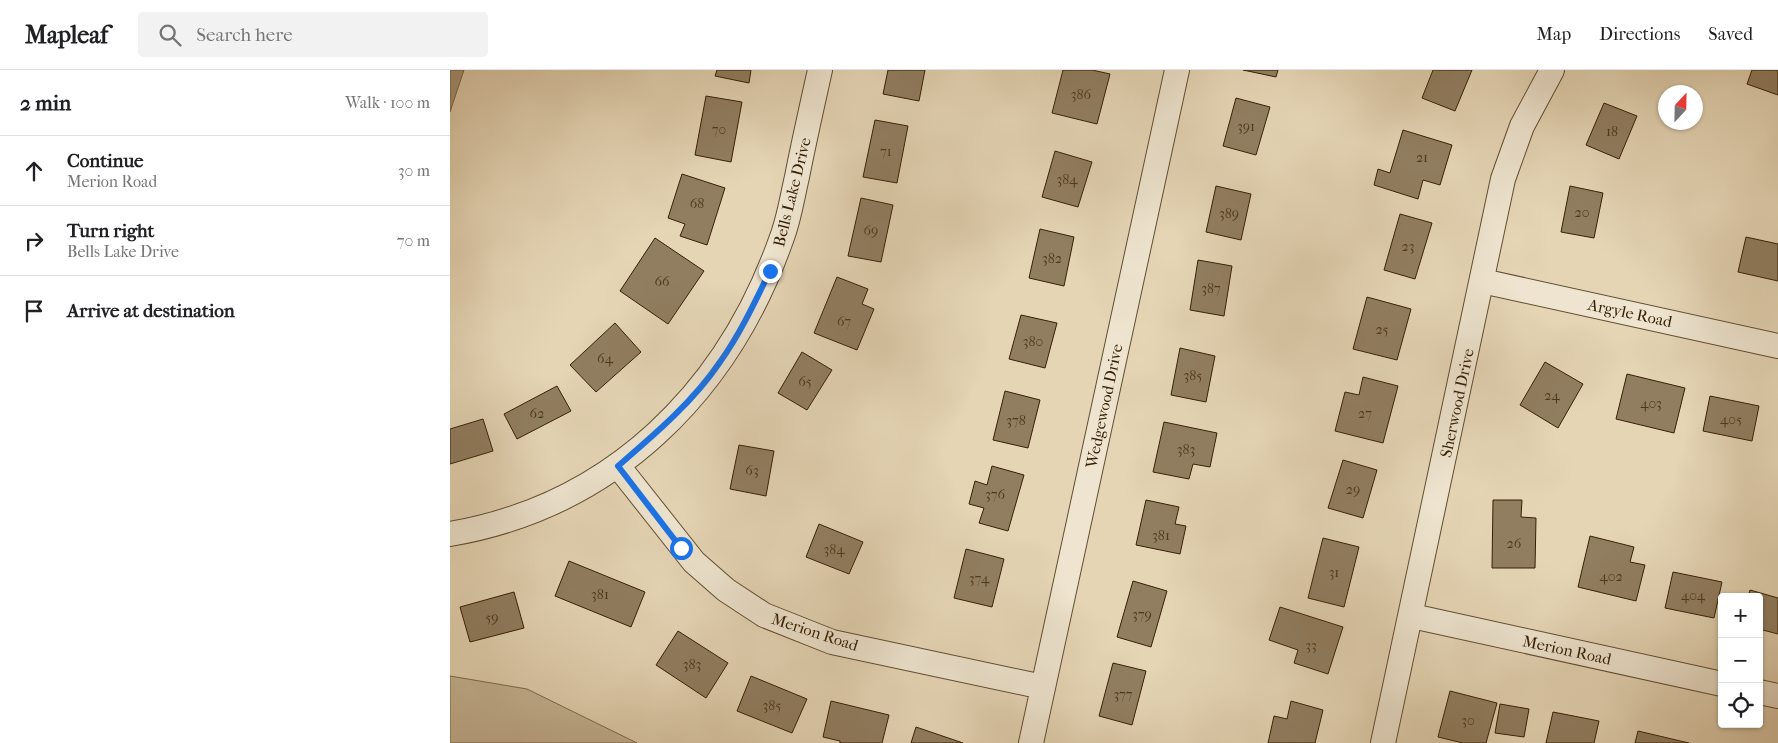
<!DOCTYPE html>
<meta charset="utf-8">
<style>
:root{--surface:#fff;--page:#f2f2f2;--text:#202124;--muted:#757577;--line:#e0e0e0}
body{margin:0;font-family:"IM FELL French Canon",serif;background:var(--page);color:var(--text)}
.controls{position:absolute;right:15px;bottom:15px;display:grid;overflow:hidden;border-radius:5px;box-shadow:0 1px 4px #0004}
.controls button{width:45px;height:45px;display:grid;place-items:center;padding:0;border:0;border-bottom:1px solid var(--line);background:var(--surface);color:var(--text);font:25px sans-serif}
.compass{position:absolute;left:1208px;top:15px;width:45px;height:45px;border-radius:50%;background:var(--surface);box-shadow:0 1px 4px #0004;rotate:22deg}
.stop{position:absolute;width:15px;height:15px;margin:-11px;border:4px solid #1a73e8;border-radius:50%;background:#fff}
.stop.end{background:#1a73e8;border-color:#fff;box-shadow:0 1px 5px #0008}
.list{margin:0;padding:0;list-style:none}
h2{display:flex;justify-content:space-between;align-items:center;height:65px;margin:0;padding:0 20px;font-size:21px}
h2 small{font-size:16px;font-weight:400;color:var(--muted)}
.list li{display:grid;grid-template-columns:32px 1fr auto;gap:15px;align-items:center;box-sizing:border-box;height:70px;padding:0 20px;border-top:1px solid var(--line)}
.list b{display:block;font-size:19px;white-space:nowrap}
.list p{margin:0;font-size:16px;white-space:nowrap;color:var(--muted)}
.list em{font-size:16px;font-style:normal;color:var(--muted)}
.icon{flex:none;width:28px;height:28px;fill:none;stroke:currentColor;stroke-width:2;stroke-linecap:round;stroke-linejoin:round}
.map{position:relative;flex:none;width:1328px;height:673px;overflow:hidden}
header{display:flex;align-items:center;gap:30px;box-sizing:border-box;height:70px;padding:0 25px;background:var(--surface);border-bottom:1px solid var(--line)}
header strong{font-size:24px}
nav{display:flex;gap:28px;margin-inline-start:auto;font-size:18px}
.search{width:350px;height:45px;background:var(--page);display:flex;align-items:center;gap:12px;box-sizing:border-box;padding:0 18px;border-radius:5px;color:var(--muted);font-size:19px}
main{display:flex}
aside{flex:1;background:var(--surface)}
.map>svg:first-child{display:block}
</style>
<header>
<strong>Mapleaf</strong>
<div class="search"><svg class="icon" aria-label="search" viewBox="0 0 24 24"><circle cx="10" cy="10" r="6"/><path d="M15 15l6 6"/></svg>Search here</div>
<nav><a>Map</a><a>Directions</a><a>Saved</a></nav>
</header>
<main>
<aside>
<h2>2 min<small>Walk · 100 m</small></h2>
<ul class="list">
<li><svg class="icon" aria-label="ahead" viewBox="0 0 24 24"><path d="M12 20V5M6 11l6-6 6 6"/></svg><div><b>Continue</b><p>Merion Road</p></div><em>30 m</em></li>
<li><svg class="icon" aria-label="right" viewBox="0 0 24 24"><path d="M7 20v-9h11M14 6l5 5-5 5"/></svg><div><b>Turn right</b><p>Bells Lake Drive</p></div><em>70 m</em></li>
<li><svg class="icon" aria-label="arrive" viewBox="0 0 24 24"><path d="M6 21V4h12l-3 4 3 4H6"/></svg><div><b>Arrive at destination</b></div></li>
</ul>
</aside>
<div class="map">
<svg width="1328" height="673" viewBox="0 0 1328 673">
<rect width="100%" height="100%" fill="#e5d5b5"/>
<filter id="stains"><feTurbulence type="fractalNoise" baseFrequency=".004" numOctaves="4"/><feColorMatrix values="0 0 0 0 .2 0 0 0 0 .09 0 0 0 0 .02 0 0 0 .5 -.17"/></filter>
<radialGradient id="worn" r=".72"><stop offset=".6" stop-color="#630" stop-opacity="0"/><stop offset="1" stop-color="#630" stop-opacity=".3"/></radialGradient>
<path fill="#c7b697" stroke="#7e6b4e" d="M 0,606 L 77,619 L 187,673 L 0,673 Z"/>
<path fill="#aa9779" stroke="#7c674b" d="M 0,0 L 14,0 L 0,42 Z"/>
<path fill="#917e61" stroke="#362005" d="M 267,0 L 301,0 L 299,13 L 265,6 Z
M 438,0 L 475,0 L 469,31 L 433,24 Z
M 613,0 L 642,0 L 660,4 L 647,54 L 602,43 Z
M 793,0 L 828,0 L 826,7 Z
M 983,0 L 1022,0 L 1005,41 L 972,28 Z
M 1302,0 L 1328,0 L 1328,25 L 1297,14 Z
M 256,26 L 292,32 L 281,92 L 245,85 Z
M 786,28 L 820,37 L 806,85 L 773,76 Z
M 1154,33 L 1187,46 L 1169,89 L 1136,75 Z
M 425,50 L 458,56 L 447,113 L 413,107 Z
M 953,60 L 1002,75 L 990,115 L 973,110 L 968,129 L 924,115 L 928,99 L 940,103 Z
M 605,81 L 642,92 L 628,137 L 592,127 Z
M 232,104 L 275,118 L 257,175 L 230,166 L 235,154 L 218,148 Z
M 766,116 L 801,124 L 791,170 L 756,162 Z
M 1120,116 L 1153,123 L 1144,168 L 1111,162 Z
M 411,128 L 443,135 L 431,192 L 398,186 Z
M 950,144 L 982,153 L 965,209 L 934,200 Z
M 590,159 L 624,167 L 614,216 L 579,208 Z
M 1296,167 L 1328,174 L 1328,211 L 1288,202 Z
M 205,168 L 254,201 L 218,254 L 170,221 Z
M 748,190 L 782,196 L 774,246 L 740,240 Z
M 387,207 L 418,219 L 412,234 L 424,239 L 407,280 L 364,263 Z
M 917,227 L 961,239 L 947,290 L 903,279 Z
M 571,245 L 607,253 L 595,298 L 559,289 Z
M 165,253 L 191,282 L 146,322 L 120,295 Z
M 730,278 L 765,286 L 756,332 L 721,325 Z
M 352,282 L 382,300 L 357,340 L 328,323 Z
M 1095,292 L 1133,314 L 1108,358 L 1070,335 Z
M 1177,304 L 1235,318 L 1224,363 L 1166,349 Z
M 913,307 L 948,316 L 933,373 L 885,361 L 895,322 L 909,325 Z
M 107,316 L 121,341 L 67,369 L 54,344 Z
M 555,321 L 590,330 L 578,378 L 543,370 Z
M 1260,326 L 1309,336 L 1302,371 L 1253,361 Z
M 33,349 L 43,381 L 0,394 L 0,359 Z
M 714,352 L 767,363 L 760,397 L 743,394 L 739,409 L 703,402 Z
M 289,375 L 324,381 L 316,426 L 280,419 Z
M 893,390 L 927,400 L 913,448 L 878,438 Z
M 542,396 L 574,405 L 558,461 L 529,453 L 534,438 L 519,434 L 525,411 L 537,415 Z
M 696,430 L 729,437 L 725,454 L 736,456 L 730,484 L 686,475 Z
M 1043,430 L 1072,430 L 1071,447 L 1086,448 L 1085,498 L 1042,498 Z
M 369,454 L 413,472 L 399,504 L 356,487 Z
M 1140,466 L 1184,477 L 1180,492 L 1195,495 L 1186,531 L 1128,517 Z
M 873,468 L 909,477 L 894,537 L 858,528 Z
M 516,479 L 554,489 L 542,537 L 504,528 Z
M 119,491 L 195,522 L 181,557 L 105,526 Z
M 1223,502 L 1272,512 L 1264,548 L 1215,538 Z
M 683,511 L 717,521 L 701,577 L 667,567 Z
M 1300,520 L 1328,528 L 1328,564 L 1309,559 L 1309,527 L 1298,527 Z
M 64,522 L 74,558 L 20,572 L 10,537 Z
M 830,537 L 893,557 L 878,604 L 844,593 L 848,580 L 819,570 Z
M 228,561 L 278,593 L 256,628 L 206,595 Z
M 663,593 L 696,601 L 682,655 L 649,646 Z
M 301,606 L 357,629 L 342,663 L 287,641 Z
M 1000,621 L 1047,633 L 1036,673 L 1013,673 L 988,667 Z
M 381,631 L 439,645 L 432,673 L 390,673 L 390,671 L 373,667 Z
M 841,631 L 873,640 L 865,673 L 818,673 L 824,646 L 837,649 Z
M 1050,634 L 1079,639 L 1074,667 L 1045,663 Z
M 1103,642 L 1149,651 L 1144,673 L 1096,673 Z
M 466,657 L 513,673 L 461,673 Z
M 1188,661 L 1239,673 L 1185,673 Z"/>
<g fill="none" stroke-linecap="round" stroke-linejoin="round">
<g stroke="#624d31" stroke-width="26">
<path id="minor" d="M 1032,211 L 1328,276
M 168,396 L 244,492 L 276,520 L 314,545 L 382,572 L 593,617
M 0,464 C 163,436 277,322 331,170 C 339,150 342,128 347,107 C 354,71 362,36 370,0
M 962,546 L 1272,614
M 1309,622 L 1328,626
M 581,673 L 727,0
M 933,673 L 1053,109 L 1072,56 L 1102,0"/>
</g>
<use href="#minor" stroke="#eee4cf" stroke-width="24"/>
</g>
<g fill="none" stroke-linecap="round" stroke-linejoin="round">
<path stroke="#1a73e8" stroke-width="6" d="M 231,478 L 168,396 C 204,365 243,332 270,292 C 290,264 305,232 320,201"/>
</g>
<g text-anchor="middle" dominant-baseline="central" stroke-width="5" stroke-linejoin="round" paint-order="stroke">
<g font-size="14" fill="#4d381c">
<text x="631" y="24">386</text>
<text x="796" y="56">391</text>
<text x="269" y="59">70</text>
<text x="1162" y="61">18</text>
<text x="436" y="81">71</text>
<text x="972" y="87">21</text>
<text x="617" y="109">384</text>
<text x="247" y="133">68</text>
<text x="1132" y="142">20</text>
<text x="779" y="143">389</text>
<text x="421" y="160">69</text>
<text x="958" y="176">23</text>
<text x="602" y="188">382</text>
<text x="212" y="211">66</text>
<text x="761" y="218">387</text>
<text x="394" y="251">67</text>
<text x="932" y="259">25</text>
<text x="583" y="271">380</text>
<text x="155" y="288">64</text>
<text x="743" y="305">385</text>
<text x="355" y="311">65</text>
<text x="1102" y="325">24</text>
<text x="1201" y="333">403</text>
<text x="87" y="343">62</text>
<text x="915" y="343">27</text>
<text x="1281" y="349">405</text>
<text x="566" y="350">378</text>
<text x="736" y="379">383</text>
<text x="302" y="400">63</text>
<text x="903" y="419">29</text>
<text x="545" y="424">376</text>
<text x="711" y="465">381</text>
<text x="1064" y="473">26</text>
<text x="384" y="479">384</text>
<text x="884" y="502">31</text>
<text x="1161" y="506">402</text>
<text x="529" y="508">374</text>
<text x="150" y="524">381</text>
<text x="1243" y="525">404</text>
<text x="692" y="544">379</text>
<text x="42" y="547">59</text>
<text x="861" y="575">33</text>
<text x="242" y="594">383</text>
<text x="673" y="624">377</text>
<text x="322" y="635">385</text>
<text x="1018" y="650">30</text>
</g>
<g font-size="16" fill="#362005" stroke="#eee4cf">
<text transform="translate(342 122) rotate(-76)">Bells Lake Drive</text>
<text transform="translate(1180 243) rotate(12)">Argyle Road</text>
<text transform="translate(1007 333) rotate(-78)">Sherwood Drive</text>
<text transform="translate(654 336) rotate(-78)">Wedgewood Drive</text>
<text transform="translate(365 562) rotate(18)">Merion Road</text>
<text transform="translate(1117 580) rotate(12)">Merion Road</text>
</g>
</g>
<rect width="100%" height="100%" filter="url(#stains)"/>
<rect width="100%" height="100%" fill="url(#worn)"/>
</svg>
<div class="controls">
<button>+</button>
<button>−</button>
<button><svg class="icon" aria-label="locate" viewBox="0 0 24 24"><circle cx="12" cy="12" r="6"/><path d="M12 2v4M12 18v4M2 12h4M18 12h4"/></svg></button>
</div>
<svg class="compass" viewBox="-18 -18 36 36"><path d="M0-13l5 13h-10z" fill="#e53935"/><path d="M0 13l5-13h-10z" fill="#757577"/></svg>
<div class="stop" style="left:231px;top:478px"></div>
<div class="stop end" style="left:320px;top:201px"></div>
</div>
</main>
